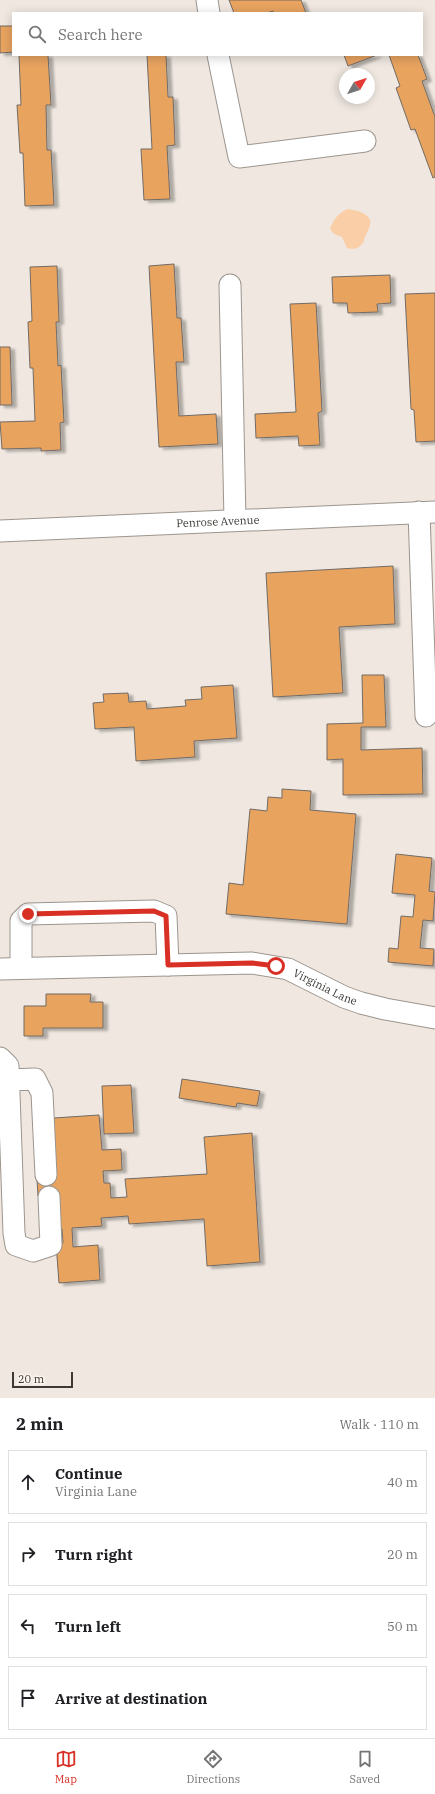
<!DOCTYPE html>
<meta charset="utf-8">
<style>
:root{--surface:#fff;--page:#f2f2f2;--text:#202124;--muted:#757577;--line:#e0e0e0;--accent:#d93025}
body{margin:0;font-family:"IBM Plex Serif",serif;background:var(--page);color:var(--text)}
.compass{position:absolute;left:339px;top:68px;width:36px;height:36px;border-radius:50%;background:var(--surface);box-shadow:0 2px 10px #0003;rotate:51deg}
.scale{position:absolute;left:12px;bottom:10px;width:61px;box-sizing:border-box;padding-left:4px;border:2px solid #3b3835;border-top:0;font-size:11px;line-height:14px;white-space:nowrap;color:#3b3835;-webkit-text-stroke:3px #fcf4ed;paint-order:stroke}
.stop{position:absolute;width:12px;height:12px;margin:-9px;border:3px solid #d93025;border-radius:50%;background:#fff}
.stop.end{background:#d93025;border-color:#fff;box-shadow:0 1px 4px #0008}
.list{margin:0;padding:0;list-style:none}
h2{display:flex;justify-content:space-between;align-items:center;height:52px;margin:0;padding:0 16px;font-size:17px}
h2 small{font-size:13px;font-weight:400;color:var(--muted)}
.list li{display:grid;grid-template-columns:26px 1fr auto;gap:12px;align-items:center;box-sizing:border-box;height:64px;margin:0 8px 8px;padding:0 8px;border:1px solid var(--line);border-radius:0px}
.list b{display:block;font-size:15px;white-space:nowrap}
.list p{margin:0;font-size:13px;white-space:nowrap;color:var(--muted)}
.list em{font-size:13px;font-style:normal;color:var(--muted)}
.icon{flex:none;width:22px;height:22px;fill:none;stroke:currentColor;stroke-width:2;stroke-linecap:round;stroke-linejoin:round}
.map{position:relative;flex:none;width:435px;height:1398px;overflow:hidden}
.search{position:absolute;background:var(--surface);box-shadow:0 2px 10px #0003;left:12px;right:12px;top:12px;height:44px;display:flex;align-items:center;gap:10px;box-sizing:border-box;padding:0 14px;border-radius:0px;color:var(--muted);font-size:15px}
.sheet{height:340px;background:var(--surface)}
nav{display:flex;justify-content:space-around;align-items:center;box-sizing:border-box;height:56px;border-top:1px solid var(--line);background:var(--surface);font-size:11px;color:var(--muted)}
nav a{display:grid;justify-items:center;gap:2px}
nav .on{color:var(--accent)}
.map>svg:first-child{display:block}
</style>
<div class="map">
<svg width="435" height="1398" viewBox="0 0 435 1398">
<defs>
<filter id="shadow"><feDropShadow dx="4.5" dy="2.5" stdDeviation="1" flood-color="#0004"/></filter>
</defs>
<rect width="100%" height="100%" fill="#efe7e0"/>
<path fill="#facea6" d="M 348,209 C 353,210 361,211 366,215 C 375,221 368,230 365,237 C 364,240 364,243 361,245 C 357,250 352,249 347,248 L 342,237 L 334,234 L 330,229 C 333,220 339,212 348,209 Z"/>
<path fill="#e8a35f" stroke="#726b65" filter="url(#shadow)" d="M 229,0 L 301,0 L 306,13 L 274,13 L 273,11 L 267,13 L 234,13 Z
M 0,26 L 13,26 L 13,52 L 0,53 Z
M 19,55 L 48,55 L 51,105 L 46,105 L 47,150 L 51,150 L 54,205 L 25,206 L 23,153 L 20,153 L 17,105 L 21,105 Z
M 147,55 L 166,55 L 168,97 L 173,97 L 175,145 L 167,146 L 170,199 L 144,200 L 141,149 L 152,149 Z
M 344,55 L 377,55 L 348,66 Z
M 389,55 L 418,55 L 427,79 L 422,81 L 435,117 L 435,177 L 433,178 L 415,129 L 411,130 L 396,88 L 400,86 Z
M 174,264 L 177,318 L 181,318 L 184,362 L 176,362 L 179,416 L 216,414 L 218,444 L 159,447 L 149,266 Z
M 57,266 L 59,322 L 56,322 L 58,366 L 61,365 L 64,422 L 60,423 L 61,450 L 41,451 L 41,448 L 2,449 L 0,422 L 35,421 L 33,368 L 30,368 L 28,322 L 32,321 L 30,267 Z
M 390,275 L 391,303 L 377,304 L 378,312 L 348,313 L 347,303 L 333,303 L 332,277 Z
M 435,293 L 435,441 L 416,442 L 414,410 L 411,409 L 405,294 Z
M 316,303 L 322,411 L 318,413 L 320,445 L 299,446 L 298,436 L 256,438 L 255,414 L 296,412 L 290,304 Z
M 0,347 L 10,347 L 12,405 L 0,405 Z
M 393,566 L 395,624 L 339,627 L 343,693 L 273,697 L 266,573 Z
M 362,675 L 384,675 L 386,727 L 361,727 L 361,750 L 422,748 L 423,794 L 343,795 L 343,759 L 327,760 L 327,724 L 363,723 Z
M 233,685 L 237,738 L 194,741 L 195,757 L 136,761 L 134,727 L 95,729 L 93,703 L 104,702 L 103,694 L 128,693 L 129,702 L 146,701 L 147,709 L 186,706 L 185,700 L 202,699 L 201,687 Z
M 282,789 L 311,791 L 310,810 L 356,814 L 347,924 L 226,914 L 229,883 L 243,885 L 250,809 L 267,811 L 268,797 L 282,798 Z
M 396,854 L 432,858 L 429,891 L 435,892 L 433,921 L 423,920 L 420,948 L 434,949 L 433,966 L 388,962 L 389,948 L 398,949 L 401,916 L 413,917 L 415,895 L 392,893 Z
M 46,994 L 91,994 L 90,1002 L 103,1002 L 103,1028 L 43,1028 L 43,1036 L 24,1036 L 24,1006 L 46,1006 Z
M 182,1079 L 260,1091 L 257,1106 L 237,1103 L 236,1107 L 179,1098 Z
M 131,1085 L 134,1133 L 104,1134 L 102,1086 Z
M 99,1115 L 102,1150 L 121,1149 L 122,1170 L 103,1171 L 104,1183 L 110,1183 L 111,1198 L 127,1197 L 125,1179 L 207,1174 L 204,1137 L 252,1133 L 260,1262 L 207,1266 L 204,1219 L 129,1224 L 128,1216 L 101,1218 L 102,1226 L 72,1228 L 73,1247 L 98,1245 L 100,1280 L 59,1283 L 56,1243 L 63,1243 L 62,1229 L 58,1229 L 55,1195 L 38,1196 L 37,1180 L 45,1180 L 50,1127 L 54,1126 L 54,1118 Z"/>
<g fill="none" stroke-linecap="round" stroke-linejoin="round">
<g stroke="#9c958e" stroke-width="23">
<g id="minor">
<path d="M 207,0 L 209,13"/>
<path d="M 218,55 L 239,157 L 365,141"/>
<path d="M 230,285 L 235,520"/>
<path d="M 419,512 L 426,716"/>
<path id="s1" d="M 0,531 L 435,512"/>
<path d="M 21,968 L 21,921 L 28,914 L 154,911 L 166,916 L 168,965"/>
<path id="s2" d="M 0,969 L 252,963 L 288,969 L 344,997 L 361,1003 L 385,1009 L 435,1018"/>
<path d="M 0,1058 L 8,1066 L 14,1233 L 16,1245 L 33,1251 L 51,1245 L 49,1197"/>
<path d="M 8,1080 L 35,1079 L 42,1093 L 46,1175"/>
</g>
</g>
<use href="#minor" stroke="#fff" stroke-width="21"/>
</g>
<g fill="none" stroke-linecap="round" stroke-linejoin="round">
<path stroke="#d93025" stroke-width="5" d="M 28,914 L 154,911 L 166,916 L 168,965 L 252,963 L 276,966"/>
</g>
<g text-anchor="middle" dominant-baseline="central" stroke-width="3" stroke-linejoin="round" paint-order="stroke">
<g font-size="11" fill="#3b3835" stroke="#fcf4ed">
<text stroke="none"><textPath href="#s1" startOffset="218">Penrose Avenue</textPath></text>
<text stroke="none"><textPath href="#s2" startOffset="330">Virginia Lane</textPath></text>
</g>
</g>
</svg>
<svg class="compass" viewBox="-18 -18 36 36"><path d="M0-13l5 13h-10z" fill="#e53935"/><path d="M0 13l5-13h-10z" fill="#757577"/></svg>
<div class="scale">20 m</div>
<div class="stop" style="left:276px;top:966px"></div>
<div class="stop end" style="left:28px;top:914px"></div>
<div class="search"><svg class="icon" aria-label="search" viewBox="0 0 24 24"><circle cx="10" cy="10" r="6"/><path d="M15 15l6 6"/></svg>Search here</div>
</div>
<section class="sheet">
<h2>2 min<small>Walk · 110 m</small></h2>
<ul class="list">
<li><svg class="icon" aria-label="ahead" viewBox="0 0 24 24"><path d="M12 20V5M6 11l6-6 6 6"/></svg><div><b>Continue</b><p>Virginia Lane</p></div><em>40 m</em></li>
<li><svg class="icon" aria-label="right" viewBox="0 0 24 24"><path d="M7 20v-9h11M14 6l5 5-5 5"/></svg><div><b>Turn right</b></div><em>20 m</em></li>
<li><svg class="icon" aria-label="left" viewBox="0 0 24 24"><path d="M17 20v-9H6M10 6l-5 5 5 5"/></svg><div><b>Turn left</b></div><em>50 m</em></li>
<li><svg class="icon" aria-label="arrive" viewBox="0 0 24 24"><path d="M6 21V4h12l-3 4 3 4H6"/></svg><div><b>Arrive at destination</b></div></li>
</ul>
</section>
<nav>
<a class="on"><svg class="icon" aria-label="map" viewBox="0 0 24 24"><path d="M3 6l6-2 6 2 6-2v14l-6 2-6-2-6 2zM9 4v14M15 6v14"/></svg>Map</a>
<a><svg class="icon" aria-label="directions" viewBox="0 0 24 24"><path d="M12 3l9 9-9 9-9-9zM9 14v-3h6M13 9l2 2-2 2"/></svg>Directions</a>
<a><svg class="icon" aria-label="saved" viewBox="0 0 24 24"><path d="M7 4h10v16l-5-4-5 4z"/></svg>Saved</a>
</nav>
